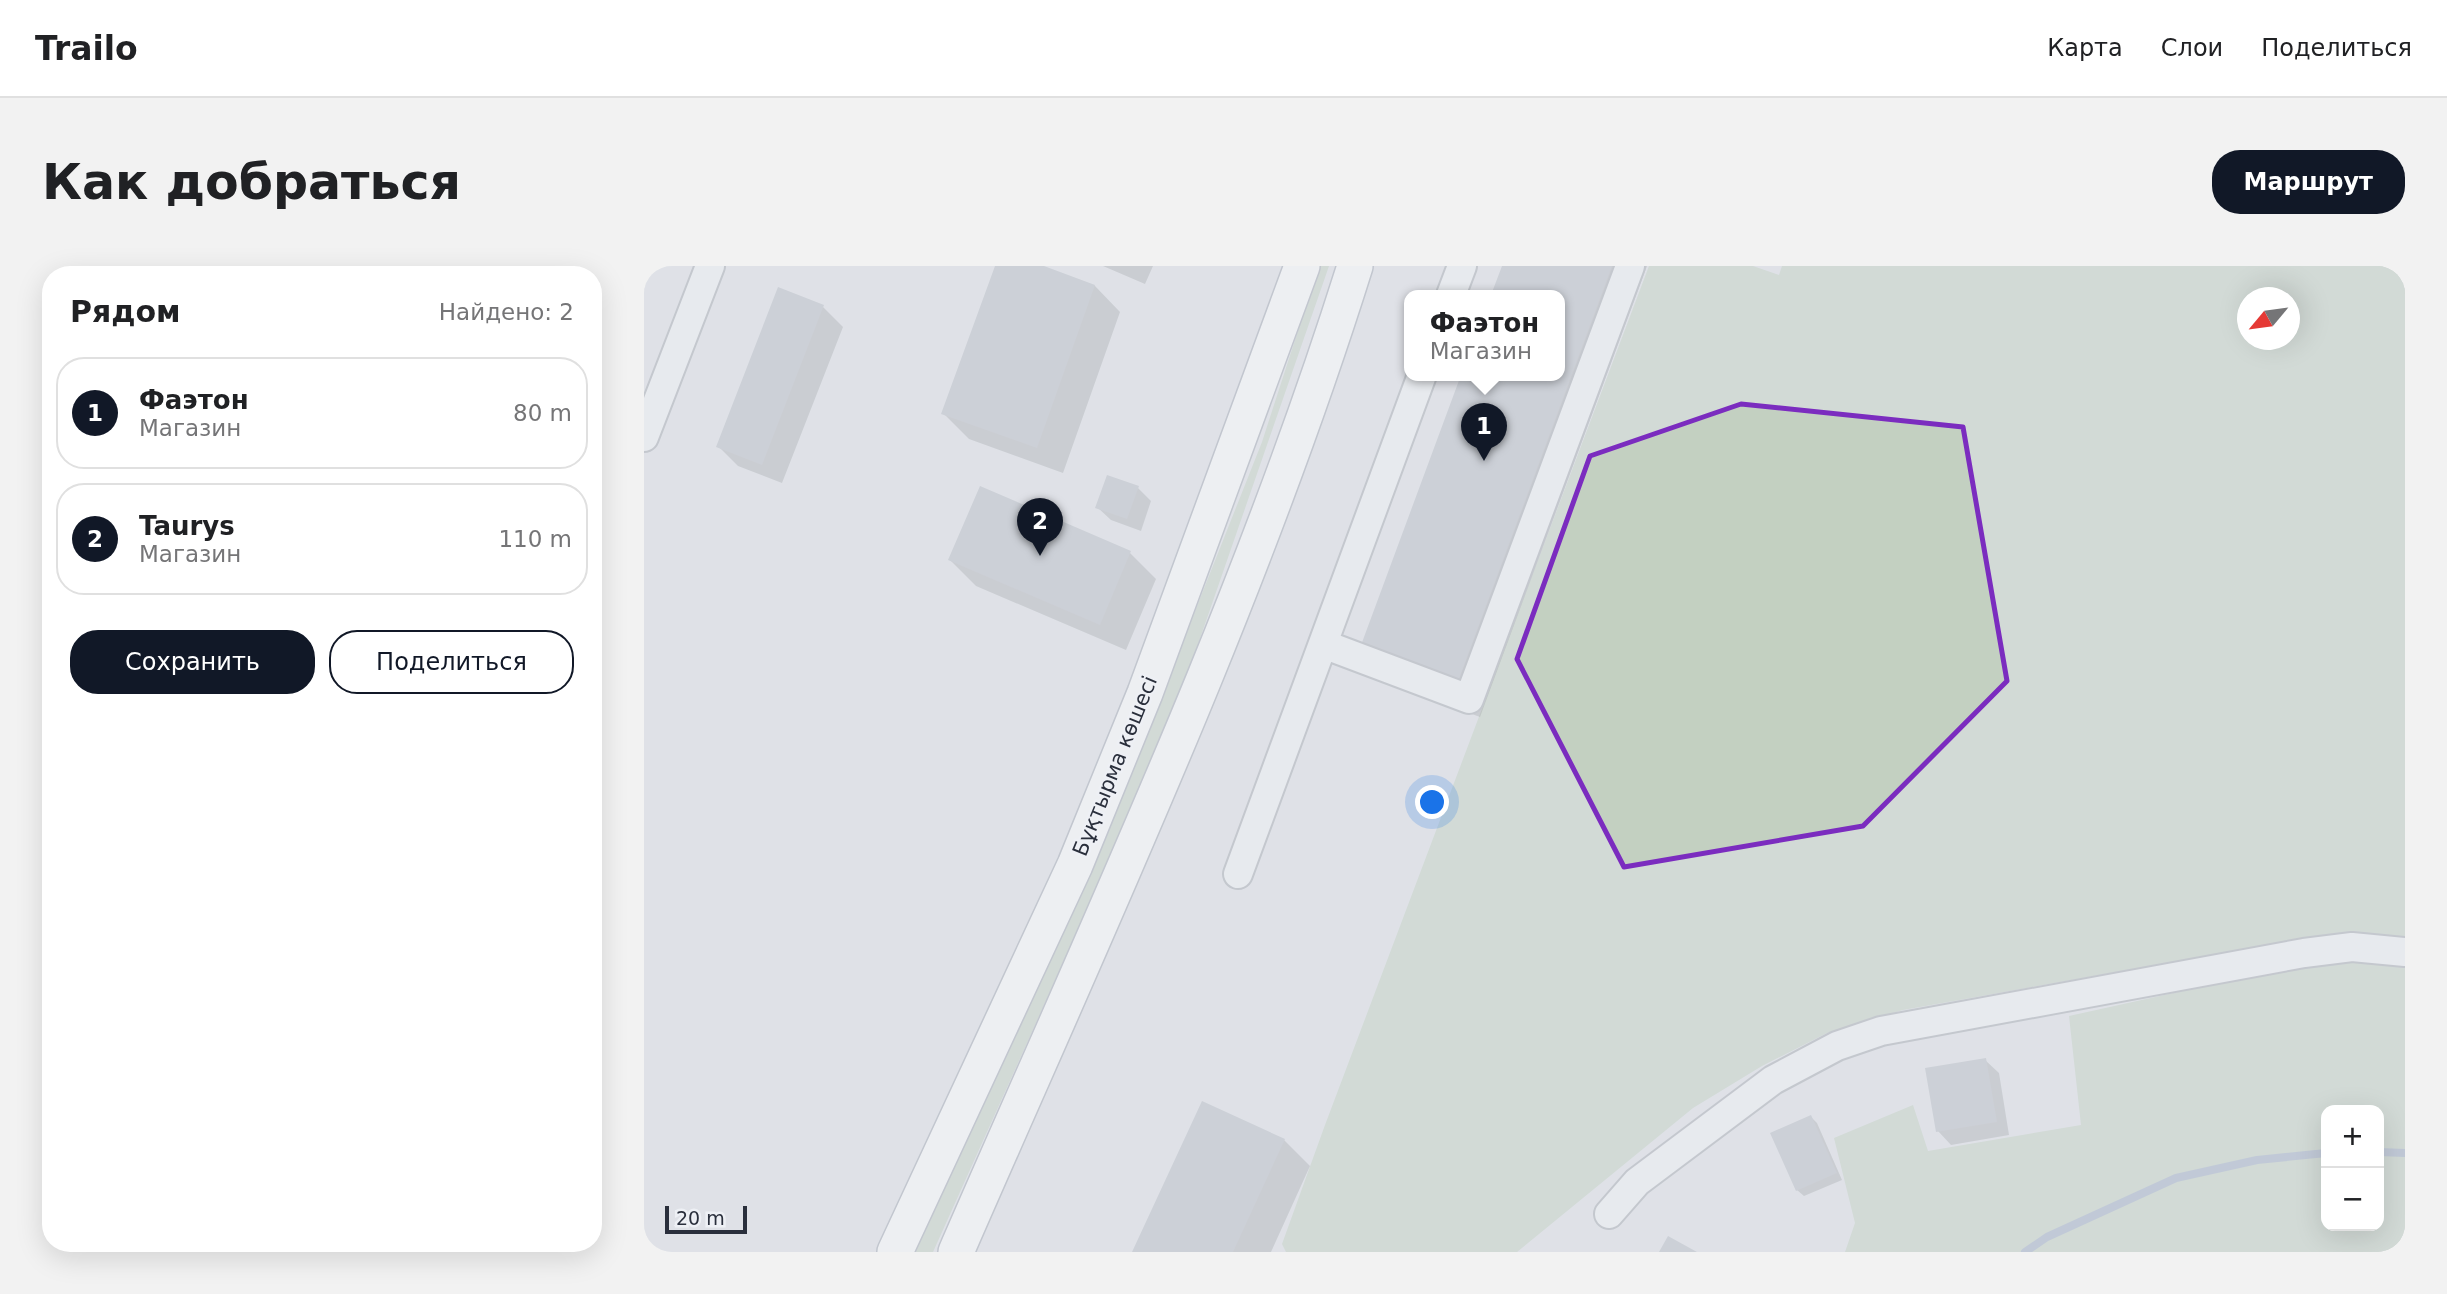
<!DOCTYPE html>
<html lang="ru">
<meta charset="utf-8">
<style>
:root{--surface:#fff;--page:#f2f2f2;--text:#202124;--muted:#757577;--line:#e0e0e0;--accent:#111827}
body{margin:0;font-family:"DejaVu Sans",sans-serif;background:var(--page);color:var(--text)}
.controls{position:absolute;right:21px;bottom:21px;display:grid;overflow:hidden;border-radius:14px;box-shadow:0 7px 28px #0002}
.controls button{width:63px;height:63px;display:grid;place-items:center;padding:0;border:0;border-bottom:2px solid var(--line);background:var(--surface);color:var(--text);font:35px sans-serif}
.compass{position:absolute;left:1593px;top:21px;width:63px;height:63px;border-radius:50%;background:var(--surface);box-shadow:0 7px 28px #0002;rotate:241deg}
.scale{position:absolute;left:21px;bottom:18px;width:82px;box-sizing:border-box;padding-left:7px;border:4px solid #2a2f3c;border-top:0;font-size:19px;line-height:24px;white-space:nowrap;color:#2a2f3c;-webkit-text-stroke:5px #eef0f5;paint-order:stroke}
.you{position:absolute;left:789px;top:537px;width:24px;height:24px;margin:-18px;border:5px solid #fff;border-radius:50%;background:#1a73e8;box-shadow:0 0 0 10px #1a73e833}
.badge{display:grid;place-items:center;width:46px;height:46px;border-radius:50%;background:var(--accent);color:#fff;font-size:23px;font-weight:700}
.pin{position:absolute;translate:-50% -58px;filter:drop-shadow(0 2px 4px #0008)}
.pin::after{content:'';position:absolute;top:37px;width:24px;height:21px;background:inherit;clip-path:polygon(0 0,100% 0,50% 100%)}
.popup{position:absolute;left:760px;top:24px;width:161px;height:91px;box-sizing:border-box;display:grid;place-content:center;border-radius:14px;background:var(--surface);filter:drop-shadow(0 2px 5px #0005);font-size:23px;white-space:nowrap;color:var(--muted)}
.popup b{font-size:26px;color:var(--text)}
.popup::after{content:'';position:absolute;left:50%;top:100%;margin-left:-14px;border:14px solid transparent;border-top-color:var(--surface)}
.list{margin:0;padding:0;list-style:none}
h2{display:flex;justify-content:space-between;align-items:center;height:91px;margin:0;padding:0 28px;font-size:30px}
h2 small{font-size:23px;font-weight:400;color:var(--muted)}
.list li{display:grid;grid-template-columns:46px 1fr auto;gap:21px;align-items:center;box-sizing:border-box;height:112px;margin:0 14px 14px;padding:0 14px;border:2px solid var(--line);border-radius:28px}
.list b{display:block;font-size:26px;white-space:nowrap}
.list p{margin:0;font-size:23px;white-space:nowrap;color:var(--muted)}
.list em{font-size:23px;font-style:normal;color:var(--muted)}
.actions{display:flex;gap:14px;padding:21px 28px}
.actions a{flex:1;padding:16px 0;border:2px solid var(--accent);border-radius:28px;text-align:center;font-size:24px;color:var(--accent)}
.actions .main{background:var(--accent);color:#fff}
.map{position:relative;flex:none;width:1761px;height:986px;overflow:hidden;border-radius:28px}
header{display:flex;align-items:center;gap:42px;box-sizing:border-box;height:98px;padding:0 35px;background:var(--surface);border-bottom:2px solid var(--line)}
header strong{font-size:33px}
nav{display:flex;gap:38px;margin-inline-start:auto;font-size:24px}
.intro{display:flex;align-items:center;justify-content:space-between;box-sizing:border-box;height:168px;padding:0 42px}
h1{margin:0;font-size:49px}
.button{padding:18px 32px;border-radius:28px;background:var(--accent);color:#fff;font-size:24px;font-weight:700}
main{display:flex;gap:42px;padding:0 42px}
aside{flex:1;background:var(--surface);border-radius:28px;box-shadow:0 7px 28px #0002}
.map>svg:first-child{display:block}
</style>
<header>
<strong>Trailo</strong>
<nav><a>Карта</a><a>Слои</a><a>Поделиться</a></nav>
</header>
<div class="intro"><h1>Как добраться</h1><a class="button">Маршрут</a></div>
<main>
<aside>
<h2>Рядом<small>Найдено: 2</small></h2>
<ul class="list">
<li><span class="badge">1</span><div><b>Фаэтон</b><p>Магазин</p></div><em>80 m</em></li>
<li><span class="badge">2</span><div><b>Taurys</b><p>Магазин</p></div><em>110 m</em></li>
</ul>
<div class="actions"><a class="main">Сохранить</a><a>Поделиться</a></div>
</aside>
<div class="map">
<svg width="1761" height="986" viewBox="0 0 1761 986">
<rect width="100%" height="100%" fill="#dfe1e7"/>
<path fill="#c3d0c1" fill-rule="evenodd" d="M 675,0 L 685,0 L 526,459 L 289,986 L 269,986 L 460,575 L 618,176 Z
M 1005,0 L 1109,0 L 1135,9 L 1138,0 L 1761,0 L 1761,673 L 1718,669 L 1641,676 L 1259,744 L 1183,767 L 1118,800 L 1049,842 L 873,986 L 642,986 L 638,978 L 681,859 ZM 1604,32 L 1646,32 L 1646,74 L 1604,74 Z
M 1697,690 L 1761,700 L 1761,980 L 1738,986 L 1201,986 L 1211,957 L 1190,872 L 1269,839 L 1284,885 L 1437,859 L 1425,750 ZM 1682,844 L 1735,844 L 1735,960 L 1682,960 Z"/>
<path fill="#0003" d="M 352,0 L 395,0 L 451,20 L 476,46 L 419,207 L 325,173 L 299,147 Z
M 459,0 L 509,0 L 501,18 Z
M 860,0 L 1003,0 L 836,451 L 741,416 L 915,109 L 915,29 Z
M 179,41 L 199,61 L 138,217 L 94,200 L 74,180 Z
M 494,222 L 507,235 L 497,265 L 467,254 L 453,241 Z
M 486,287 L 512,313 L 482,384 L 332,320 L 306,294 Z
M 1341,794 L 1355,807 L 1365,869 L 1307,879 L 1294,865 Z
M 559,837 L 640,874 L 666,900 L 627,986 L 490,986 Z
M 1167,851 L 1173,857 L 1198,914 L 1160,930 L 1153,924 Z"/>
<g fill="none" stroke-linecap="round" stroke-linejoin="round">
<path stroke="#9dacc4" stroke-width="8" d="M 1735,886 L 1761,887
M 1381,986 L 1403,971 L 1532,912 L 1613,894 L 1682,887"/>
</g>
<path fill="#b7bac3" d="M 351,0 L 400,0 L 451,19 L 393,182 L 297,148 Z
M 858,0 L 968,0 L 810,426 L 713,390 L 817,109 L 915,109 L 915,29 L 847,29 Z
M 134,21 L 180,39 L 118,199 L 72,181 Z
M 463,209 L 495,220 L 483,253 L 451,242 Z
M 336,220 L 487,285 L 456,359 L 304,294 Z
M 1342,792 L 1353,856 L 1292,866 L 1281,802 Z
M 558,835 L 641,873 L 589,986 L 488,986 Z
M 1167,849 L 1193,907 L 1152,925 L 1126,867 Z
M 1024,970 L 1053,986 L 1015,986 Z"/>
<g fill="none" stroke-linecap="round" stroke-linejoin="round">
<g stroke="#a5a8b0" stroke-width="32">
<path id="minor" d="M 807,29 L 818,0
M 0,171 L 66,0
M 679,378 L 825,433 L 986,0
M 594,608 L 778,109
M 965,948 L 993,916 L 1129,814 L 1193,780 L 1237,765 L 1660,687 L 1708,681 L 1761,686"/>
</g>
<g stroke="#a0a5b1" stroke-width="38">
<path id="major" d="M 251,986 L 431,599 L 501,427 L 658,0
M 312,986 C 453,662 605,338 711,0"/>
</g>
<use href="#minor" stroke="#f1f3f6" stroke-width="28"/>
<use href="#major" stroke="#fff" stroke-width="35"/>
</g>
<path d="M0 0H1761V986H0ZM 1097,138 L 1319,161 L 1363,415 L 1219,560 L 980,601 L 873,393 L 946,190 Z" fill="#dfe1e7" fill-opacity=".55" fill-rule="evenodd"/>
<path fill="none" stroke="#7b2cbf" stroke-width="5" stroke-linejoin="round" d="M 1097,138 L 1319,161 L 1363,415 L 1219,560 L 980,601 L 873,393 L 946,190 Z"/>
<g text-anchor="middle" dominant-baseline="central" stroke-width="5" stroke-linejoin="round" paint-order="stroke">
<g font-size="21" fill="#2a2f3c" stroke="#eef0f5">
<text transform="translate(471 500) rotate(-68)">Бұқтырма көшесі</text>
</g>
</g>
</svg>
<div class="controls">
<button>+</button>
<button>−</button>
</div>
<svg class="compass" viewBox="-18 -18 36 36"><path d="M0-13l5 13h-10z" fill="#e53935"/><path d="M0 13l5-13h-10z" fill="#757577"/></svg>
<div class="scale">20 m</div>
<div class="you"></div>
<div class="pin badge" style="left:840px;top:195px">1</div>
<div class="popup"><b>Фаэтон</b>Магазин</div>
<div class="pin badge" style="left:396px;top:290px">2</div>
</div>
</main>
